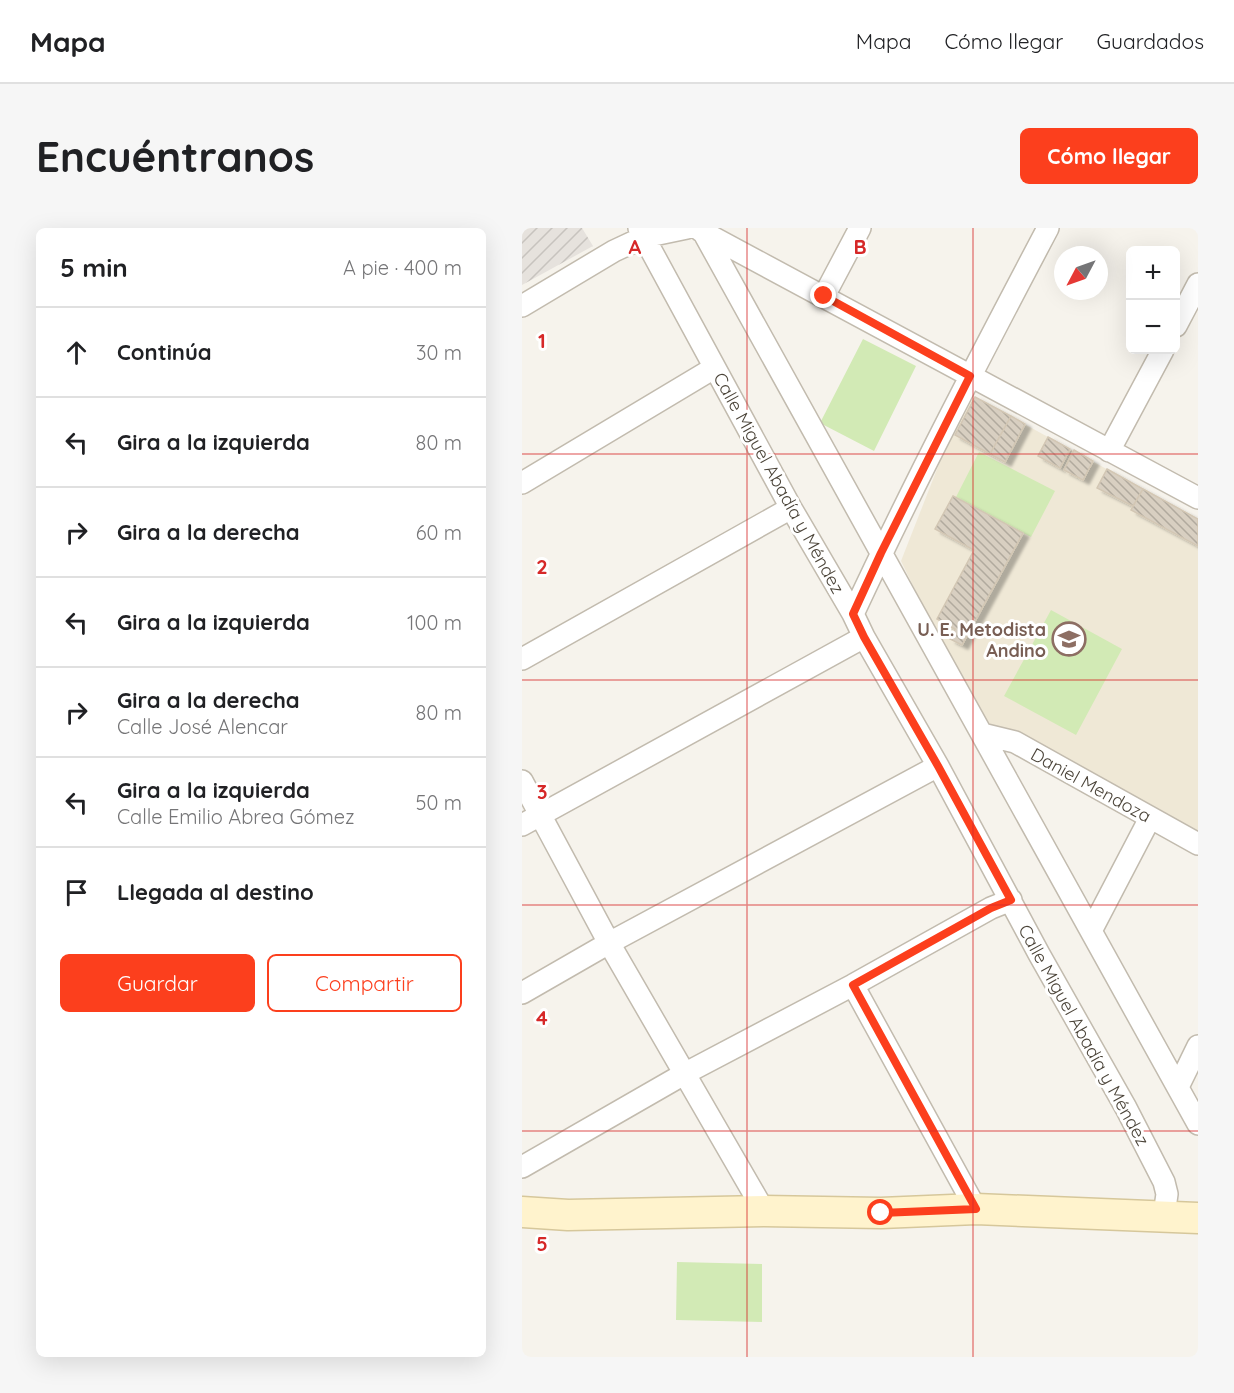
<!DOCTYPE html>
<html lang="es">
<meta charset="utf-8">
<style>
:root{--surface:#fff;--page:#f6f6f6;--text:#202124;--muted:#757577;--line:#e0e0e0;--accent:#fc3f1d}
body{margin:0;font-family:Quicksand,sans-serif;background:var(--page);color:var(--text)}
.controls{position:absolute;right:18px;top:18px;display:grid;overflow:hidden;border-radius:9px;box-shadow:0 6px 24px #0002}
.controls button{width:54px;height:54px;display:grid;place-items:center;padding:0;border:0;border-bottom:2px solid var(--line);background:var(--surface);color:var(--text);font:30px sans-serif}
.compass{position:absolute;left:532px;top:18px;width:54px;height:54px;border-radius:50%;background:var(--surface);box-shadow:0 6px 24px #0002;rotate:229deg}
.stop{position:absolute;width:18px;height:18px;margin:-14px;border:4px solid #fc3f1d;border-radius:50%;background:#fff}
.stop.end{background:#fc3f1d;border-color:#fff;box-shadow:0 2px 6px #0008}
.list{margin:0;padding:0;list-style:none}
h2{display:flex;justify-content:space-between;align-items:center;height:78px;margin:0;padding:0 24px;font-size:26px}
h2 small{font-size:20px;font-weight:400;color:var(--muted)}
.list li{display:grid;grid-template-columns:39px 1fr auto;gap:18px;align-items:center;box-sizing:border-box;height:90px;padding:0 24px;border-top:2px solid var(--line)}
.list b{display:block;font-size:22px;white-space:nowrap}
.list p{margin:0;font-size:20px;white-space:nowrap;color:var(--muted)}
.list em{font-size:20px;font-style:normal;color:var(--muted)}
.actions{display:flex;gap:12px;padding:18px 24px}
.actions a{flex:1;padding:14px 0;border:2px solid var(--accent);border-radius:9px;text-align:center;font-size:21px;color:var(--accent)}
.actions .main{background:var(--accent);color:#fff}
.icon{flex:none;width:33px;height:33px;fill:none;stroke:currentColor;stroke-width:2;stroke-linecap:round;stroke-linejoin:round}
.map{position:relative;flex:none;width:676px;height:1129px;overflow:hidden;border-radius:9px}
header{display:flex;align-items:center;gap:36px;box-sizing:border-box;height:84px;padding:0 30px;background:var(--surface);border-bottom:2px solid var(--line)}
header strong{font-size:28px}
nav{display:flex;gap:33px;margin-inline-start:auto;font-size:21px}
.intro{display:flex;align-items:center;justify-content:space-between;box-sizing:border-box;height:144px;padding:0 36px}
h1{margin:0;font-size:42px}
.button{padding:15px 27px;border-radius:9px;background:var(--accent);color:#fff;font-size:21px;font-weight:700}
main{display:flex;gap:36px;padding:0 36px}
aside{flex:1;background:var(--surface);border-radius:9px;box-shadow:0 6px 24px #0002}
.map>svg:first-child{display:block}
</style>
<header>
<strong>Mapa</strong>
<nav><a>Mapa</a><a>Cómo llegar</a><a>Guardados</a></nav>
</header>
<div class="intro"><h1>Encuéntranos</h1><a class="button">Cómo llegar</a></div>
<main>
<aside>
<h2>5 min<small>A pie · 400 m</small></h2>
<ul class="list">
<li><svg class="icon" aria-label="ahead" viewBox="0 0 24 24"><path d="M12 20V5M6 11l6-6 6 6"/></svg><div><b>Continúa</b></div><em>30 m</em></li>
<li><svg class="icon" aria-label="left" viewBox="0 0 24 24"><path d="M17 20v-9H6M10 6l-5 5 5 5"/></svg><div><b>Gira a la izquierda</b></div><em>80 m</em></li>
<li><svg class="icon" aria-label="right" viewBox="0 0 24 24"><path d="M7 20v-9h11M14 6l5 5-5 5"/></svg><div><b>Gira a la derecha</b></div><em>60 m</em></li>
<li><svg class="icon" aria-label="left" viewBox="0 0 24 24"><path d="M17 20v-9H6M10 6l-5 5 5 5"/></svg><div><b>Gira a la izquierda</b></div><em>100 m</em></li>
<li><svg class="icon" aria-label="right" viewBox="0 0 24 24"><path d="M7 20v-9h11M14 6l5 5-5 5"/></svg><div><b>Gira a la derecha</b><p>Calle José Alencar</p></div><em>80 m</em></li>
<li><svg class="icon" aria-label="left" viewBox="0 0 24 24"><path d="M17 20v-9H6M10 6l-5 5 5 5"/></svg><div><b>Gira a la izquierda</b><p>Calle Emilio Abrea Gómez</p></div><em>50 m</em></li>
<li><svg class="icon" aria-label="arrive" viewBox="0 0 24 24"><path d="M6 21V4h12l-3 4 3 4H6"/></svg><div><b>Llegada al destino</b></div></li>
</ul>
<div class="actions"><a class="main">Guardar</a><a>Compartir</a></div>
</aside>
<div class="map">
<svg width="676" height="1129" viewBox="0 0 676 1129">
<defs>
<pattern id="industrial-furrows" width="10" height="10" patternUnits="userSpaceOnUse" patternTransform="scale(1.5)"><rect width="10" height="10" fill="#e6e2dd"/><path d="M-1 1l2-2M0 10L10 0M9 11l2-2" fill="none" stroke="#c7c3be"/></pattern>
<pattern id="building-back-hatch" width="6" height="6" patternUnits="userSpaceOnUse" patternTransform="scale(1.5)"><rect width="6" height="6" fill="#d8cfc1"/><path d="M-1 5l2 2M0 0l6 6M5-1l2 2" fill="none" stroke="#b1aa9e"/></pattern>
<filter id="shadow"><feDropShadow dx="6" dy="4" stdDeviation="1.5" flood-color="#0004"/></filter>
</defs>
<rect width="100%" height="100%" fill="#f6f3ec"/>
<path fill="url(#industrial-furrows)" d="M 0,0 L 60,0 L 71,18 L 0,57 Z"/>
<path fill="#efe8d6" d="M 453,169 L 676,291 L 676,604 L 455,489 L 379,333 L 439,180 Z"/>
<path fill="#d2eab5" d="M 341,111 L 394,138 L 352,223 L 298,195 Z
M 457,224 L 533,263 L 509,309 L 434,269 Z
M 529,382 L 600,421 L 554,507 L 482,468 Z
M 155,1034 L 240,1036 L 240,1094 L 154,1092 Z"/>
<path fill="url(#building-back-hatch)" stroke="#d3c7b4" stroke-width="1.5" filter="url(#shadow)" d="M 453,169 L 489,188 L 468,226 L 433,207 Z
M 489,188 L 503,196 L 483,234 L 468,226 Z
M 526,209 L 548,221 L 538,240 L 516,228 Z
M 552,222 L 571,233 L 561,252 L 542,242 Z
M 585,241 L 621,261 L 611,278 L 575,260 Z
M 621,261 L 676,291 L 676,318 L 609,282 Z
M 431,268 L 501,305 L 440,417 L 428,411 L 433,401 L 415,391 L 452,322 L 413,301 Z"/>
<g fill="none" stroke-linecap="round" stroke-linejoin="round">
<g stroke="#c2bbae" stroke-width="24">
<path id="street" d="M 117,0 L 269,280 L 331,386 L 342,409 L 416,538 L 517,726 L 604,880 L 642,954 L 645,966 L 642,987
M 179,0 L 676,896
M 179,3 L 676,270
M 302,68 L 338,0
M 0,78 L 92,23 L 122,9 L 165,0
M 654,98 L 676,56
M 587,223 L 641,122
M 0,255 L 192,140
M 331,386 C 392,255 459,127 526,0
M 0,431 L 269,280
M 460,506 L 493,514 L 676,616
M 0,553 L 87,715 L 242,983
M 0,597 L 342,409
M 569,703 L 628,590
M 331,757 L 454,981
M 0,765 L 87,715 L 416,538
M 656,859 L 676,818
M 0,939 L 162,846 L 331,757 L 469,680 L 489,672"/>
</g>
<g stroke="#d6c79b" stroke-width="33">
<path id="secondary" d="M 0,984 L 46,987 L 242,983 L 359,985 L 454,981 L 676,990"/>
</g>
<use href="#street" stroke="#fff" stroke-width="21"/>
<use href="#secondary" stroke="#fff3cd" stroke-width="30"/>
</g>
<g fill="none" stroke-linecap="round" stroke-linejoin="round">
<path stroke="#fc3f1d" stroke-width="8" d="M 302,68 L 448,148 L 359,325 L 331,386 L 342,409 L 416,538 L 489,672 L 469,680 L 331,757 L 454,981 L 359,985"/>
</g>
<path fill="none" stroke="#d62828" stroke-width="1.5" stroke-opacity="0.55" d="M 225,0 L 225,1129M 451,0 L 451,1129M 0,226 L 676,226M 0,452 L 676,452M 0,677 L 676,677M 0,903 L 676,903"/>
<defs>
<g id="school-ring" transform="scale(1.725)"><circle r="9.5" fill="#fff" stroke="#8d6e63" stroke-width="1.5"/><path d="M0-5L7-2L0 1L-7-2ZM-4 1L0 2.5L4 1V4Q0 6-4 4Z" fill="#8d6e63"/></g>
</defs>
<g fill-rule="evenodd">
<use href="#school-ring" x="547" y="411"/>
</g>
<g text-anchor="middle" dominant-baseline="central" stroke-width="6" stroke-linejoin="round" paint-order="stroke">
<g font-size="18" fill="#4b4439" stroke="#fff">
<text transform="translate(257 255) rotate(61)">Calle Miguel Abadía y Méndez</text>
<text transform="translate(569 557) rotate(29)">Daniel Mendoza</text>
<text transform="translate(562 807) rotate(61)">Calle Miguel Abadía y Méndez</text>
</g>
<g font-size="18" font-weight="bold" fill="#785e54" stroke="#fff" text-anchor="end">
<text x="524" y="401">U. E. Metodista<tspan x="524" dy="21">Andino</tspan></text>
</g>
</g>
<g font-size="20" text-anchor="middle" font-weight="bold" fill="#d62828" stroke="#fff" stroke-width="6" stroke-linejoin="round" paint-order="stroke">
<text x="113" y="26">A</text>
<text x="338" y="26">B</text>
<text x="20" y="120">1</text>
<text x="20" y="346">2</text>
<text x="20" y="571">3</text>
<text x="20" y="797">4</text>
<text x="20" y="1023">5</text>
</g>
</svg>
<div class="controls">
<button>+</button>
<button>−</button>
</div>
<svg class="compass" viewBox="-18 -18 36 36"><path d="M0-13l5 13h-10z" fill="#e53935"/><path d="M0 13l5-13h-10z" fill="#757577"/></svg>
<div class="stop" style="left:359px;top:985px"></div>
<div class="stop end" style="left:302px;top:68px"></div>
</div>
</main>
